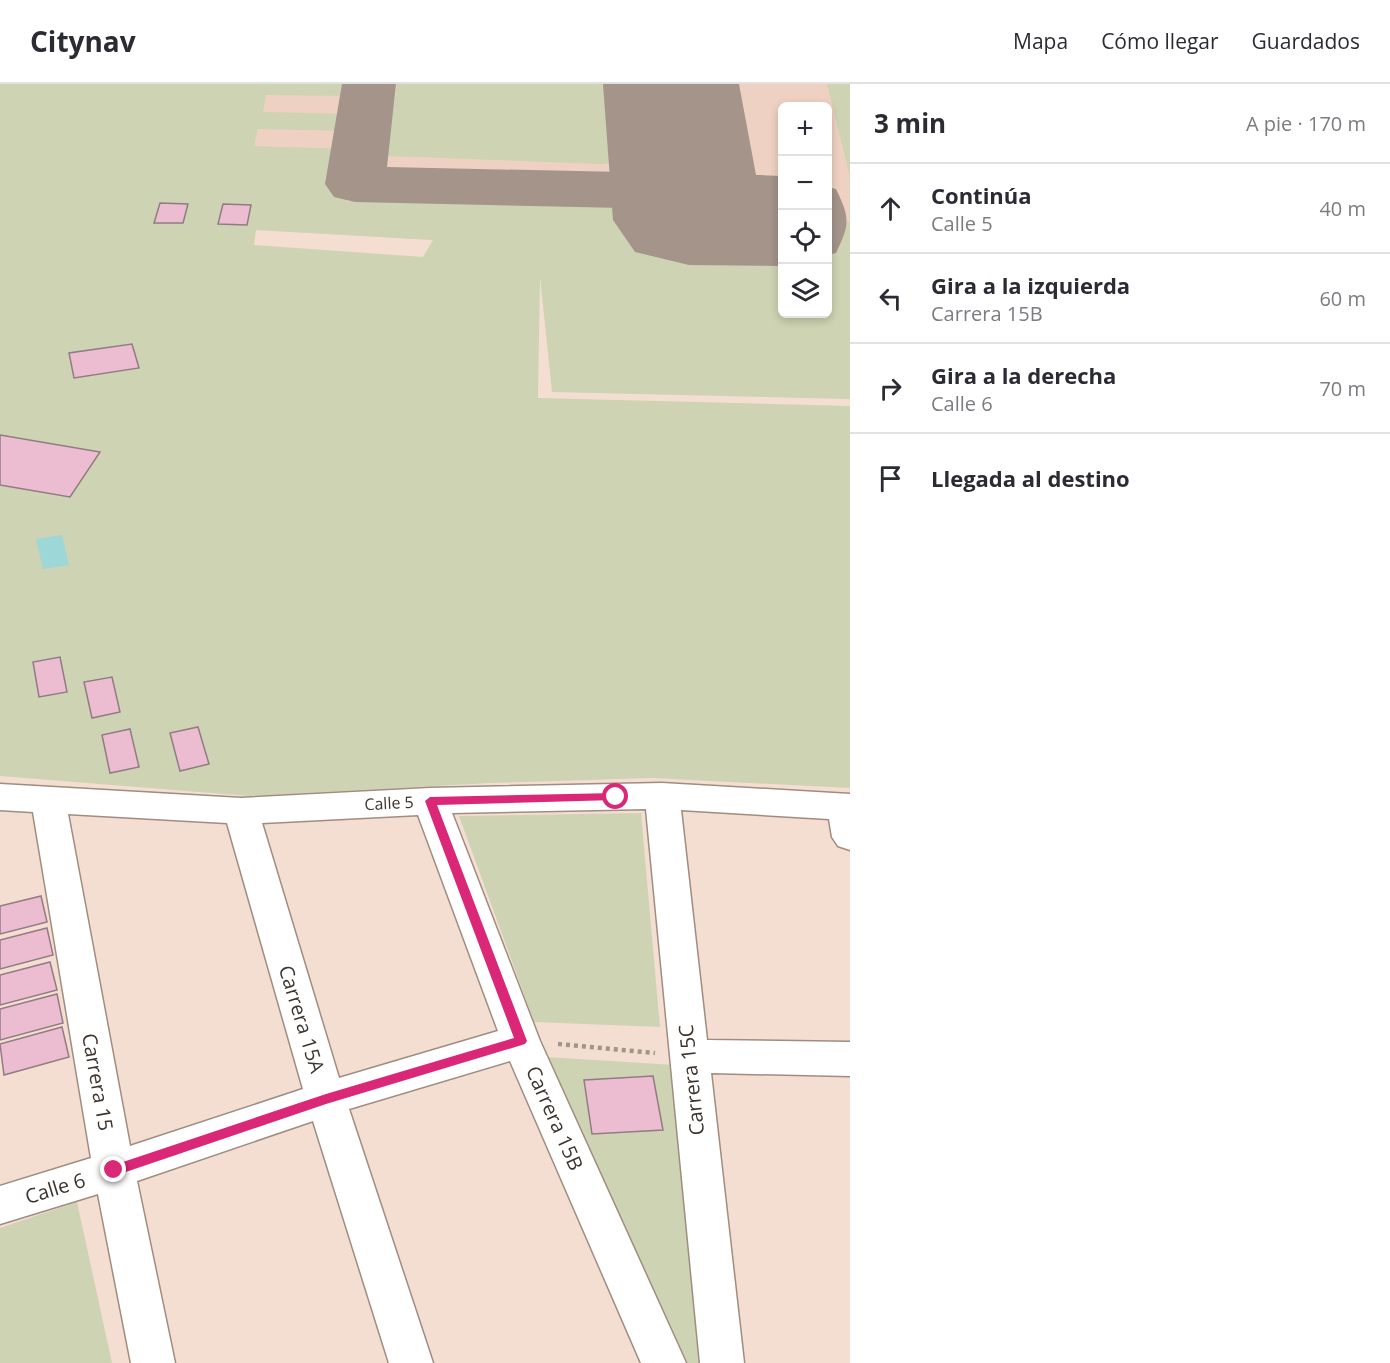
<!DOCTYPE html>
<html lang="es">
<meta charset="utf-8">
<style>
:root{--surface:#fff;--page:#f7f7f7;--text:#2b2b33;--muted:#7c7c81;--line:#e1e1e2}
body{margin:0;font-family:"Open Sans",sans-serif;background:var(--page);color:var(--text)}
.controls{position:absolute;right:18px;top:18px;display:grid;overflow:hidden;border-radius:9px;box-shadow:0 3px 9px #0003}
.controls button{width:54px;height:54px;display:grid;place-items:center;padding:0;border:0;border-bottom:2px solid var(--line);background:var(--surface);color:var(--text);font:30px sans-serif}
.stop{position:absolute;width:18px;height:18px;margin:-14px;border:4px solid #db2777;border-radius:50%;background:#fff}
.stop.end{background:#db2777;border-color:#fff;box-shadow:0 2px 6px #0008}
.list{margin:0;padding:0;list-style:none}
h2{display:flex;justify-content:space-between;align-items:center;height:78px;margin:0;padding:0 24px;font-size:26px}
h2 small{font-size:20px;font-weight:400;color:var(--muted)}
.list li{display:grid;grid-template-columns:39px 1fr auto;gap:18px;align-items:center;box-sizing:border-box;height:90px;padding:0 24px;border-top:2px solid var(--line)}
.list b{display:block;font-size:22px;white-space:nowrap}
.list p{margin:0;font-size:20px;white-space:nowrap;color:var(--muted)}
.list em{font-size:20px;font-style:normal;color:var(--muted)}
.icon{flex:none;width:33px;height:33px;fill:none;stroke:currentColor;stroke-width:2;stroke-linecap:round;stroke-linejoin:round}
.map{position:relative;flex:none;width:850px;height:1279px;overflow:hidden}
header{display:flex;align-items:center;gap:36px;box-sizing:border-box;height:84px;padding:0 30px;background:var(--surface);border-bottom:2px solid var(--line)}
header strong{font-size:28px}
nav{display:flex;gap:33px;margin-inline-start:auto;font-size:21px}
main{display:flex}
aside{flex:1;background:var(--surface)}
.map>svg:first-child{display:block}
</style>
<header>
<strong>Citynav</strong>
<nav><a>Mapa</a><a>Cómo llegar</a><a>Guardados</a></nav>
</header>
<main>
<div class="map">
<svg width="850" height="1279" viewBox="0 0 850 1279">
<rect width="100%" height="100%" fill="#f4ded2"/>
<path fill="#eed1c2" d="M 182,0 L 850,0 L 850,193 L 828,193 L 828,22 L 782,22 L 782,192 L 433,156 L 255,146 Z"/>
<path fill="#ced3b3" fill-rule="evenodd" d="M 0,0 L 357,0 L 355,12 L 266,11 L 263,28 L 352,30 L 349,47 L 258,45 L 254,62 L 350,65 L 347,117 L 689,124 L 690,136 L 782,137 L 782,230 L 828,230 L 828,138 L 850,138 L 850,315 L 552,308 L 540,193 L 538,314 L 850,322 L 850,704 L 652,694 L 490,699 L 249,712 L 0,692 ZM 256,146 L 433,156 L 423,173 L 254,161 Z
M 397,0 L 661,0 L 668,63 L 645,76 L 600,80 L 387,72 Z
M 827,0 L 850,0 L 850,93 Z
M 641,729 L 660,943 L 534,938 L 459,732 Z
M 546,973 L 675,981 L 708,1279 L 677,1279 Z
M 77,1118 L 112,1279 L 0,1279 L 0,1144 Z"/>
<path fill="#9dd7d7" d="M 62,451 L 69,481 L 43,485 L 36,455 Z"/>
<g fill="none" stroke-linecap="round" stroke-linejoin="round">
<path fill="#a4948a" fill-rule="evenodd" d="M 342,0 L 396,0 L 387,83 L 761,91 L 782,96 L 782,121 L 761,127 L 355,118 L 334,113 L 325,100 Z"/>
<path fill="#a4948a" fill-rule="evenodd" d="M 603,0 L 739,0 L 756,91 L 782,92 L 782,182 L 689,181 L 635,168 L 613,136 Z
M 828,103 L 836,105 C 850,134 850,140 836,169 L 828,171 Z"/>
</g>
<path fill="#ecbdd1" stroke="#917c84" stroke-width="1.5" d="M 160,119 L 188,120 L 183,139 L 154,139 Z
M 223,120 L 251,121 L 247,141 L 218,140 Z
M 132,260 L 139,284 L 74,294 L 69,269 Z
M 0,351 L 100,368 L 70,413 L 0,401 Z
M 60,573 L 67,608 L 39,613 L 33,578 Z
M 112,593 L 120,628 L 92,634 L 84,598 Z
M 198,643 L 209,680 L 180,687 L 170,649 Z
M 130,645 L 139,683 L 110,689 L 102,651 Z
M 41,812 L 47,838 L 0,850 L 0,822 Z
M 47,844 L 53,871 L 0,885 L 0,856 Z
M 50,878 L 57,906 L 0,921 L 0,891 Z
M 57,910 L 63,939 L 0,956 L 0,925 Z
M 62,943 L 69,973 L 4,991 L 0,960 Z
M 653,992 L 663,1046 L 592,1050 L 584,996 Z"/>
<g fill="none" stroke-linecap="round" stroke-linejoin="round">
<g stroke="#a08c81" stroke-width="3">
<path id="minor" d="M 662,699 L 850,710 L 850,766 L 838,762 L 832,753 L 829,735 L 681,726 L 707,956 L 850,958 L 850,992 L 711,989 L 744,1279 L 700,1279 L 646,725 L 452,729 L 540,957 L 686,1279 L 641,1279 L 510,977 L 349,1025 L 433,1279 L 389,1279 L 313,1037 L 137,1097 L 175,1279 L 131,1279 L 98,1110 L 0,1140 L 0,1102 L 91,1074 L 33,728 L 0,726 L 0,700 L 241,714 L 430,704 ZM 68,730 L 227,739 L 303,1005 L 130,1062 ZM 418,731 L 498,947 L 339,994 L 262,739 Z"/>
</g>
<path stroke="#a3938a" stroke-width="4.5" stroke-dasharray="4 4" stroke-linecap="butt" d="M 558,960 L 655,969"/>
<use href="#minor" fill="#fff" fill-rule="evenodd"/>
</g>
<path fill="#db2777" d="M 616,709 L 621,713 L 616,716 L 437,721 L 527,957 L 525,960 L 326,1020 L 114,1092 L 109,1090 L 109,1082 L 114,1081 L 326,1010 L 514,954 L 425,717 L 430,713 Z"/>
<g text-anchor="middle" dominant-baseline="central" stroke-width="4.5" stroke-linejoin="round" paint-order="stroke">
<g font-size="16" fill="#3c342f" stroke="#fff">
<text transform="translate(389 719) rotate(-3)">Calle 5</text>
</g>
<g font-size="20" fill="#3c342f" stroke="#fff">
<text transform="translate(302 935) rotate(73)">Carrera 15A</text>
<text transform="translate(691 996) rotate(-96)">Carrera 15C</text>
<text transform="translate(98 998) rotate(80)">Carrera 15</text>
<text transform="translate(555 1034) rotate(66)">Carrera 15B</text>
<text transform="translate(55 1104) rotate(-17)">Calle 6</text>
</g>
</g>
</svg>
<div class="controls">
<button>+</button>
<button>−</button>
<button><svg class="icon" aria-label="locate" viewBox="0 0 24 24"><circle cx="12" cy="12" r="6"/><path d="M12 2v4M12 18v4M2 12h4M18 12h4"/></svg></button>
<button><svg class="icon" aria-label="layers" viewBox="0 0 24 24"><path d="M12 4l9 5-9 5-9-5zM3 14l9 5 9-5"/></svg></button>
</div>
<div class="stop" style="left:616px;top:713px"></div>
<div class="stop end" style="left:114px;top:1086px"></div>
</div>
<aside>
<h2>3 min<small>A pie · 170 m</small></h2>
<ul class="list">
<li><svg class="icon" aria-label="ahead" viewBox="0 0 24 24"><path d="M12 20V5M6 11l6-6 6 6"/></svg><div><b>Continúa</b><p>Calle 5</p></div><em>40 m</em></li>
<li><svg class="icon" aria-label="left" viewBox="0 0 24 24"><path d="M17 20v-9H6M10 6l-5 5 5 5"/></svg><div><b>Gira a la izquierda</b><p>Carrera 15B</p></div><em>60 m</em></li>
<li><svg class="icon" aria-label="right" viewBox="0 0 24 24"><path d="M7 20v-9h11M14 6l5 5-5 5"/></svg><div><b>Gira a la derecha</b><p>Calle 6</p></div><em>70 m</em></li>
<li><svg class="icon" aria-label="arrive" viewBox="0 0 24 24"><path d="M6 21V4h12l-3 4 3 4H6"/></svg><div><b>Llegada al destino</b></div></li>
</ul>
</aside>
</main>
